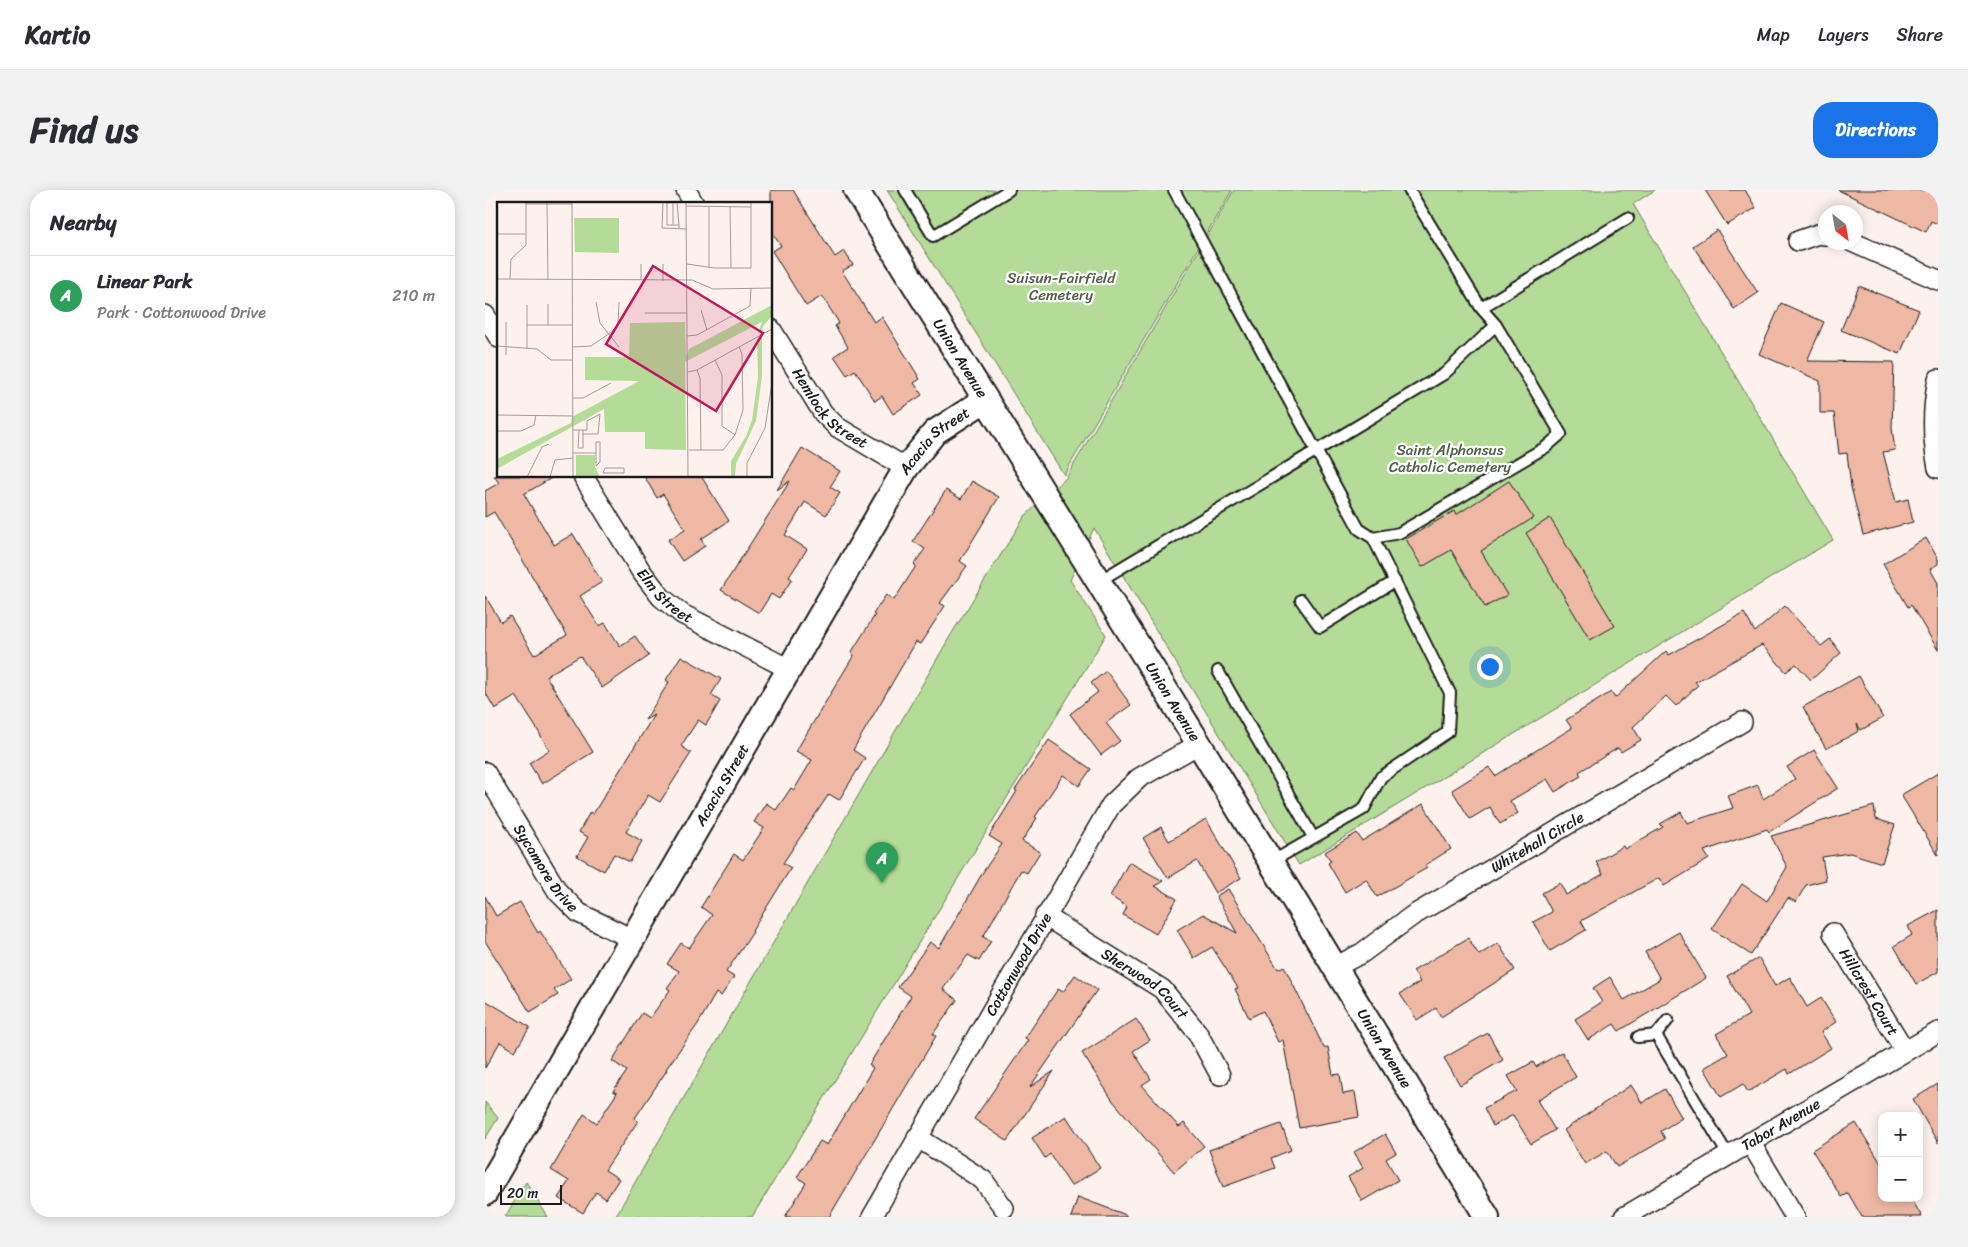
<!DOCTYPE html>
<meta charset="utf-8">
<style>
:root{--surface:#fff;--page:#f2f2f3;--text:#2b2b33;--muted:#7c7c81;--line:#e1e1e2;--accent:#1a73e8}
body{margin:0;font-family:Sriracha,sans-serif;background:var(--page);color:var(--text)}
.controls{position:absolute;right:15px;bottom:15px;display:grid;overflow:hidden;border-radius:10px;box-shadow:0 2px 12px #0003}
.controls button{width:45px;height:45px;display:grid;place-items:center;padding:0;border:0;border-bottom:1px solid var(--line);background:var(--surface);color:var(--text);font:25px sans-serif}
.compass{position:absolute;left:1333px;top:15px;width:45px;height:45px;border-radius:50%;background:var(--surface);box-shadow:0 2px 12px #0003;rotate:149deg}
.scale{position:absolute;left:15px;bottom:12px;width:62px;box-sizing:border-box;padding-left:5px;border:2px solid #1c1c1c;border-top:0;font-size:14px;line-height:18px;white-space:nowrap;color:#1c1c1c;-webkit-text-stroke:4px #fff;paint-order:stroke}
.you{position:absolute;left:1004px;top:476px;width:18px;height:18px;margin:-12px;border:4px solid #fff;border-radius:50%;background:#1a73e8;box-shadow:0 0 0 8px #1a73e833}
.badge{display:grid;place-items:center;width:32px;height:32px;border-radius:50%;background:var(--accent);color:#fff;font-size:16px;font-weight:700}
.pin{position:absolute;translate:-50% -41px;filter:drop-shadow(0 1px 2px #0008)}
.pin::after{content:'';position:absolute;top:26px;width:18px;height:15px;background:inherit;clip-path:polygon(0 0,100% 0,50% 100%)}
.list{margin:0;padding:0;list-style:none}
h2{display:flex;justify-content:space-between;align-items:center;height:65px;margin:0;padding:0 20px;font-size:21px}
h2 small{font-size:16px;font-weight:400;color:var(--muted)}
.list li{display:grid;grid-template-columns:32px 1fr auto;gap:15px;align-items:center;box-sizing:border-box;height:80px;padding:0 20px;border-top:1px solid var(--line)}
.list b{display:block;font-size:19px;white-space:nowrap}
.list p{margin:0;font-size:16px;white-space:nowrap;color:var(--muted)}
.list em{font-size:16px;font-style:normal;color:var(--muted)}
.map{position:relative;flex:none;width:1453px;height:1027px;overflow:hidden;border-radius:20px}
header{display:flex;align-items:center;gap:30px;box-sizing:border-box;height:70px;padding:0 25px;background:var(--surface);border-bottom:1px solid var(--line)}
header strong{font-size:24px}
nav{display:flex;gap:28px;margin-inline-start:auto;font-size:18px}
.intro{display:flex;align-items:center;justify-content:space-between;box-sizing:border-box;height:120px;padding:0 30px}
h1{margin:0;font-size:35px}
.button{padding:12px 22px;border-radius:20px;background:var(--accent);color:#fff;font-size:18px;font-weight:700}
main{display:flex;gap:30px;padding:0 30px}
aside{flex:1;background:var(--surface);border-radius:20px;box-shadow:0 2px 12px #0003}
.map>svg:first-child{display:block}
</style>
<header>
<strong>Kartio</strong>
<nav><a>Map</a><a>Layers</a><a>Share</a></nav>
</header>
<div class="intro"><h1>Find us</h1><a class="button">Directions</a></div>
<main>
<aside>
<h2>Nearby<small></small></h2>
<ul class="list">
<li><span class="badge" style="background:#2e9e5b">A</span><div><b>Linear Park</b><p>Park · Cottonwood Drive</p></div><em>210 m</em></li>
</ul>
</aside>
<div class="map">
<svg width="1453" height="1027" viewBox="0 0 1453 1027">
<rect width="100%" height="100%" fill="#fcf1ed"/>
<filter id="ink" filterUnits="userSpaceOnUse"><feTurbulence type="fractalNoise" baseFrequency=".02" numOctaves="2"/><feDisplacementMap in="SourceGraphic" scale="10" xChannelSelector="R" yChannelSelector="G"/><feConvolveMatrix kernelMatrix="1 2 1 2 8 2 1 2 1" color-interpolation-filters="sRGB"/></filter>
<g filter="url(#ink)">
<path fill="#b4dc98" stroke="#687c5a" d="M 402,0 L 747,0 L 579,285 Z
M 749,0 L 1170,0 L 1148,14 L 1348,350 L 814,675 L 609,338 L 585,390 L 621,445 L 267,1027 L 130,1027 L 467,443 L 540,326 L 581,288 Z
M 0,912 L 13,928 L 0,949 Z
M 41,992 L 63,1027 L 20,1027 Z"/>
<path fill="#efb8a5" stroke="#1c1c1c" d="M 286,0 L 308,0 L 350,67 L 359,61 L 368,75 L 357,81 L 389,132 L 397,127 L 435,189 L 429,193 L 437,205 L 408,224 L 397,206 L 390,211 L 370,180 L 362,185 L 349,166 L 363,157 L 350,136 L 354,133 L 337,106 L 321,116 L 287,61 L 296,56 L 286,41 Z
M 1220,0 L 1260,0 L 1271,18 L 1242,35 Z
M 1353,0 L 1453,0 L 1453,34 L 1446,31 L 1441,42 Z
M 1232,40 L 1273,103 L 1249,119 L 1208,56 Z
M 1374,96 L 1434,120 L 1415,164 L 1356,140 Z
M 1296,113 L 1339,132 L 1322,171 L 1409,172 L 1407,238 L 1410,260 L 1398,262 L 1411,312 L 1423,309 L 1428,332 L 1378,345 L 1366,297 L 1362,263 L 1354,264 L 1349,223 L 1335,223 L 1335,191 L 1274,164 Z
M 317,258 L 355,281 L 345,297 L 355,303 L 341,325 L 320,312 L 300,345 L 322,359 L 304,387 L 307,389 L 294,409 L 286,404 L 274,423 L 236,400 L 305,291 L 292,300 Z
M 9,286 L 70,286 L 39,304 L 69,355 L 88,344 L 117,392 L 95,406 L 114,436 L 120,433 L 135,456 L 150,446 L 164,466 L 117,498 L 95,466 L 61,486 L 108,562 L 57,594 L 44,573 L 64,560 L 52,539 L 31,506 L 10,519 L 0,502 L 0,406 L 16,432 L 25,426 L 49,465 L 82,445 L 9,322 L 0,327 L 0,301 L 14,293 Z
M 159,286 L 216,286 L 244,331 L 216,349 L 220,356 L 197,371 L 183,350 L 200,339 L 178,304 L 172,308 Z
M 487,291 L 514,307 L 475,371 L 482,376 L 455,413 L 460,416 L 435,454 L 431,452 L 368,560 L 380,568 L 354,610 L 344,604 L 298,673 L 306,678 L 267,741 L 268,742 L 241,782 L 249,787 L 236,806 L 231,803 L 213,834 L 181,879 L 182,880 L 150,928 L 153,931 L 120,980 L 134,989 L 121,1009 L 111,1002 L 98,1023 L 73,1008 L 84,991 L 66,980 L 99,924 L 112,933 L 132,903 L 128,901 L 142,881 L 127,871 L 157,823 L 165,828 L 185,800 L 182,798 L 194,781 L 182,774 L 196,753 L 204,758 L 227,725 L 216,717 L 249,664 L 258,670 L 279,638 L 269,632 L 281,613 L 291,620 L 306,598 L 309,600 L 327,570 L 311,561 L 369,465 L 366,463 L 390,425 L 388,424 L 401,405 L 409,410 L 431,376 L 429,374 L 440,359 L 428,351 L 461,300 L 476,309 Z
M 1024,291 L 1048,328 L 996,361 L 1022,405 L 1000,417 L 966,360 L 937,377 L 921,349 L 969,321 L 971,325 Z
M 1065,328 L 1130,436 L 1105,450 L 1041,343 Z
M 1441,348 L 1453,369 L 1453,374 L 1445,379 L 1453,393 L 1453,460 L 1426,415 L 1423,417 L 1398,374 Z
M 1300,416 L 1336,456 L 1345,449 L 1356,463 L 1326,490 L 1311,474 L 1301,482 L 1277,455 L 1210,492 L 1213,495 L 1191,516 L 1181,506 L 1148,537 L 1156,550 L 1136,562 L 1133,558 L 1094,582 L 1096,586 L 1070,602 L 1062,589 L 1025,611 L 1033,623 L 1015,634 L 1005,617 L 985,629 L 967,600 L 1004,577 L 1010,586 L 1087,538 L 1081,530 L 1126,502 L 1130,508 L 1181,461 L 1184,465 L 1259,423 L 1270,442 Z
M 196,466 L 236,489 L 226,505 L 235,511 L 221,535 L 213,530 L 196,556 L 206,563 L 175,612 L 163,605 L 141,642 L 157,651 L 145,672 L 129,664 L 119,681 L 92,666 L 103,647 L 94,642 L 105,622 L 108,624 L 169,525 L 160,530 L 184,492 L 181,490 Z
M 621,481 L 646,515 L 621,533 L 635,551 L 616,565 L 585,524 L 613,502 L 606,493 Z
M 1374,486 L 1398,528 L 1376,540 L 1372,534 L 1374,541 L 1341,559 L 1318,517 Z
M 564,550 L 606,579 L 594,596 L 578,585 L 550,627 L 552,628 L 537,651 L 555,662 L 542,683 L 536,680 L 498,747 L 506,751 L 494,771 L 483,765 L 458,799 L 472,810 L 448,844 L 451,846 L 344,1027 L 300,1027 L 321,993 L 312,987 L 335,951 L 342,955 L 388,878 L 384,875 L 426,806 L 413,797 L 445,752 L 454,758 L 498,682 L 517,654 L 504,646 L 532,601 L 530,600 Z
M 1329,560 L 1353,598 L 1284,642 L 1282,639 L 1219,661 L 1224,669 L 1179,696 L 1174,688 L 1096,731 L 1101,740 L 1065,761 L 1048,732 L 1067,722 L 1057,703 L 1075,693 L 1081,705 L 1118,684 L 1111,672 L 1138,656 L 1140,659 L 1178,637 L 1175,634 L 1196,622 L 1202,633 L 1248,618 L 1243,606 L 1273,595 L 1278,609 L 1310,589 L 1302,577 Z
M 1453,583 L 1453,665 L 1416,605 Z
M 938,614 L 966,659 L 940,675 L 942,678 L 892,707 L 881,689 L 860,702 L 843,673 L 846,671 L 840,662 L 872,643 L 877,651 Z
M 1389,616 L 1391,629 L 1410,635 L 1397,673 L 1365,663 L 1337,667 L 1341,690 L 1321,695 L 1311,712 L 1303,708 L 1266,765 L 1227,739 L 1257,694 L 1282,711 L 1302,677 L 1286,646 Z
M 721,629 L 756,688 L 730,703 L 712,671 L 683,688 L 658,648 L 676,637 L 684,651 Z
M 644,672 L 678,691 L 670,696 L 692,709 L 671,744 L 638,725 L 642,717 L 625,706 Z
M 743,699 L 793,779 L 799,776 L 839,858 L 843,857 L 848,885 L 855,884 L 858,904 L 870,902 L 874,927 L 814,938 L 798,850 L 793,852 L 778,821 L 764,828 L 750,799 L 753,798 L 727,757 L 709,768 L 692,740 L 718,724 L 752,743 L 731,706 Z
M 0,706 L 11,726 L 35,712 L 53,743 L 55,741 L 86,789 L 69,800 L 73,805 L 45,822 L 0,751 Z
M 1453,720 L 1453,782 L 1431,794 L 1409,756 L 1427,745 L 1423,736 Z
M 1194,742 L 1221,788 L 1134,841 L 1129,834 L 1103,850 L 1090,829 L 1117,812 L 1108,798 L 1125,787 L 1139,810 L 1175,789 L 1160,762 Z
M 983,748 L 994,765 L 1013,753 L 1030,780 L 956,827 L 951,818 L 932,830 L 915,804 L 935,792 L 928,781 Z
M 1274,768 L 1290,796 L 1305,787 L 1322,817 L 1336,808 L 1351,832 L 1336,842 L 1346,858 L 1304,884 L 1302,879 L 1263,902 L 1258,894 L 1236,907 L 1219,878 L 1243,864 L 1231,844 L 1264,825 L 1242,786 Z
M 590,785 L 612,800 L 545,897 L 569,881 L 522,951 L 489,929 L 543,850 L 540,848 L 573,799 L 578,802 Z
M 0,810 L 45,837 L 30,861 L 15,852 L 0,878 Z
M 651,829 L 665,850 L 648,861 L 666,889 L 657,895 L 694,937 L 699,933 L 719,956 L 689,982 L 628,911 L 597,863 Z
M 1003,843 L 1018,870 L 975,895 L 959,868 Z
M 1077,862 L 1091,887 L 1052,910 L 1070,940 L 1046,954 L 1028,925 L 1008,936 L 999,918 L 1032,901 L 1023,886 L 1048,872 L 1051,877 Z
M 1453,894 L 1453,953 L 1428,909 Z
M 1146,895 L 1157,913 L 1180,899 L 1197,928 L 1176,941 L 1180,949 L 1132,977 L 1122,961 L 1100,974 L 1079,940 Z
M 581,926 L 615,978 L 586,996 L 565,964 L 560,968 L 547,948 Z
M 1371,933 L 1397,975 L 1397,1008 L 1426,1008 L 1437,1027 L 1377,1027 L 1363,1003 L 1356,1007 L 1327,960 Z
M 796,934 L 806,960 L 786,968 L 790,978 L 738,997 L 724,960 Z
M 900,944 L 911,963 L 901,969 L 913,990 L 877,1011 L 863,987 L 878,978 L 869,962 Z
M 593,1007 L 641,1025 L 641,1027 L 586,1027 Z"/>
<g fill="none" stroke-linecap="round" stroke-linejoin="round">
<g stroke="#1c1c1c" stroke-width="14">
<path id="service" d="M 420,0 L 448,46 L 524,0
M 689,0 L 874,339 L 888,348 L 914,343 L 1061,257 L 1076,244 L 1011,135 L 996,118 L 924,0
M 996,118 L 1143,28
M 614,391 L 959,184 L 1011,135
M 816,410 L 835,437 L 910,391
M 733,481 L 828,647
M 786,672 L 879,619 L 896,587 L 963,542 L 965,503 L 888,348
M 1171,845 L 1183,830
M 1153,847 L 1171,845 L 1243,965"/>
</g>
<g stroke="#1c1c1c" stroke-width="22">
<g id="minor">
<path d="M 201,0 L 209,14"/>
<path d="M 1313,51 L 1333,44 L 1340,45"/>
<path d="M 1367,52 L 1453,90"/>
<path d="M 0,125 L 14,148"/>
<path id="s1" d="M 286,139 L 338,223 L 352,237 L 421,278"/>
<path d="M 1453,189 C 1447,219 1447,248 1453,278"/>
<path id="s2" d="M 98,286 L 156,381 L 176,407 L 197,424 L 304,479"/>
<path id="s3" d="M 0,582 L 73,702 L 94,723 L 147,749"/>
<path id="s4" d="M 560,726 L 677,799 L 712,842 L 735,885"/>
<path id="s5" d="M 1348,743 L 1420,861"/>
<path id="s6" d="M 850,777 L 877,763 L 927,726 L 1257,532"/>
<path d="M 432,947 L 498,990 L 519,1018"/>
<path d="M 1265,952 L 1310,1027"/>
<path id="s7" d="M 387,1027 L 626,615 L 654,588 L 714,554"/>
<path id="s8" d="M 1139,1027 L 1453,842"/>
</g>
</g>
<g stroke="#1c1c1c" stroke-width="28">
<g id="tertiary">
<path id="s9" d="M 371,0 L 714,554 L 1002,1027"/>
<path id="s10" d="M 0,1003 L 421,278 L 450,242 L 500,210"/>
</g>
</g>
<use href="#service" stroke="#fff" stroke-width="10"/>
<use href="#minor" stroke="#fff" stroke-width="19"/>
<use href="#tertiary" stroke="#fff" stroke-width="24"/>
</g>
</g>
<g text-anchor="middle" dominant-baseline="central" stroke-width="4.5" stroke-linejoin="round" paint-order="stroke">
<g font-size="15" fill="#515f47" stroke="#fff">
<text x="576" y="88">Suisun-Fairfield<tspan x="576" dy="17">Cemetery</tspan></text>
<text x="965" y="260">Saint Alphonsus<tspan x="965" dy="17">Catholic Cemetery</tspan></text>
</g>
<g font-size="15" fill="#1c1c1c" stroke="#fff">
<text stroke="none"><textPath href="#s9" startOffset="198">Union Avenue</textPath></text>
<text stroke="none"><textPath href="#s1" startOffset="100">Hemlock Street</textPath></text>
<text stroke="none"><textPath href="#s10" startOffset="878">Acacia Street</textPath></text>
<text stroke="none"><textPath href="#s2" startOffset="146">Elm Street</textPath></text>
<text stroke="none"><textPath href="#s9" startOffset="602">Union Avenue</textPath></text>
<text stroke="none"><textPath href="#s10" startOffset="472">Acacia Street</textPath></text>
<text stroke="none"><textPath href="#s6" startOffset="238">Whitehall Circle</textPath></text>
<text stroke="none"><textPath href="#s3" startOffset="114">Sycamore Drive</textPath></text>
<text stroke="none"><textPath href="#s7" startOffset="292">Cottonwood Drive</textPath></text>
<text stroke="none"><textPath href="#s4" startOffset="121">Sherwood Court</textPath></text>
<text stroke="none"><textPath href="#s5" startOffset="69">Hillcrest Court</textPath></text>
<text stroke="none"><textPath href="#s9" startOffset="1008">Union Avenue</textPath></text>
<text stroke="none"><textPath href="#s8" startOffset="182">Tabor Avenue</textPath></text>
</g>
</g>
<g transform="translate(12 12)">
<rect width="275" height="275" fill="#fcf1ed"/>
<path d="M 77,16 L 122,16 L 122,51 L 78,50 ZM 275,103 L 275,114 L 266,124 L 265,129 L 261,132 L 265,120 L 188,160 L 189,248 L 148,247 L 148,230 L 108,230 L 107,207 L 0,267 L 0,257 L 74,221 L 75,215 L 142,179 L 88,178 L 88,155 L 132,155 L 133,121 L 188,120 L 189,155 L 192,147 ZM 265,135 L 265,174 L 259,219 L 239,262 L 238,275 L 234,275 L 234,259 L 249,234 L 255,218 L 261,175 L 260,138 ZM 79,253 L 98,253 L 98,265 L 103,275 L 79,275 Z" fill="#b4dc98"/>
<path fill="none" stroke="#a29c99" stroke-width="1" d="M 50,0 L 51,78M 75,0 L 76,275M 166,0 L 165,26 L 190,27M 181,0 L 170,1 L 170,23 L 182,23 L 182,26M 189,0 L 191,275M 176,1 L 176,22M 180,1 L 182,23M 29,2 L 75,2M 189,4 L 254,5M 233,4 L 234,66M 0,32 L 28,32M 166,62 L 166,79M 190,62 L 217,66 L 254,66 L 254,0M 212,65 L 212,4M 0,77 L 195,78 L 216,87 L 275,86M 13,77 L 14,57 L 29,43 L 29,0M 144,78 L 144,62M 99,100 L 103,121 L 122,145M 51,102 L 51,123M 30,103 L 30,147M 204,108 L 210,128M 148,111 L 190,111M 30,123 L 76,123M 190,134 L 200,133 L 253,104 L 254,86M 0,144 L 40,147 L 54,158 L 76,158M 76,145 L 94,144 L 116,129 L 121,121 L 122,100M 9,153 L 9,120M 218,158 L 225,173 L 225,224 L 238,233M 200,168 L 203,176 L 204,248M 191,170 L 200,168 L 275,127M 76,196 L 86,196 L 114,181M 0,213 L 76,214M 76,228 L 90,228 L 90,219 L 103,212 L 101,232 L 86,232 L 86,228M 82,228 L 81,246 L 86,246 L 86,232M 0,229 L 24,229 L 37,223 L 39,213M 99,240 L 103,240 L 103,260 L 99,264 ZM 192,248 L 226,248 L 238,233 L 246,208 L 245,152 L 242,145M 76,251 L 99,251M 108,266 L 127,266 L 127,271 L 106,271 ZM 30,275 L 45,245 L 52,242M 53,275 L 58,258 L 76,256M 250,275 L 250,261 L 268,226 L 275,181"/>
<path fill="#c2185b" fill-opacity="0.15" stroke="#c2185b" stroke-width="2.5" d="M 156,64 L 266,131 L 219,209 L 109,142 Z"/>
<rect width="275" height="275" fill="none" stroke="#1c1c1c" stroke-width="2.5"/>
</g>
</svg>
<div class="controls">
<button>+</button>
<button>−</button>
</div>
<svg class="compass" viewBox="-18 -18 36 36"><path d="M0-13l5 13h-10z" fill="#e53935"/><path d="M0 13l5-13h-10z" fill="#7c7c81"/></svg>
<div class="scale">20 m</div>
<div class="you"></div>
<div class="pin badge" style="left:397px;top:693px;background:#2e9e5b">A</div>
</div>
</main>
